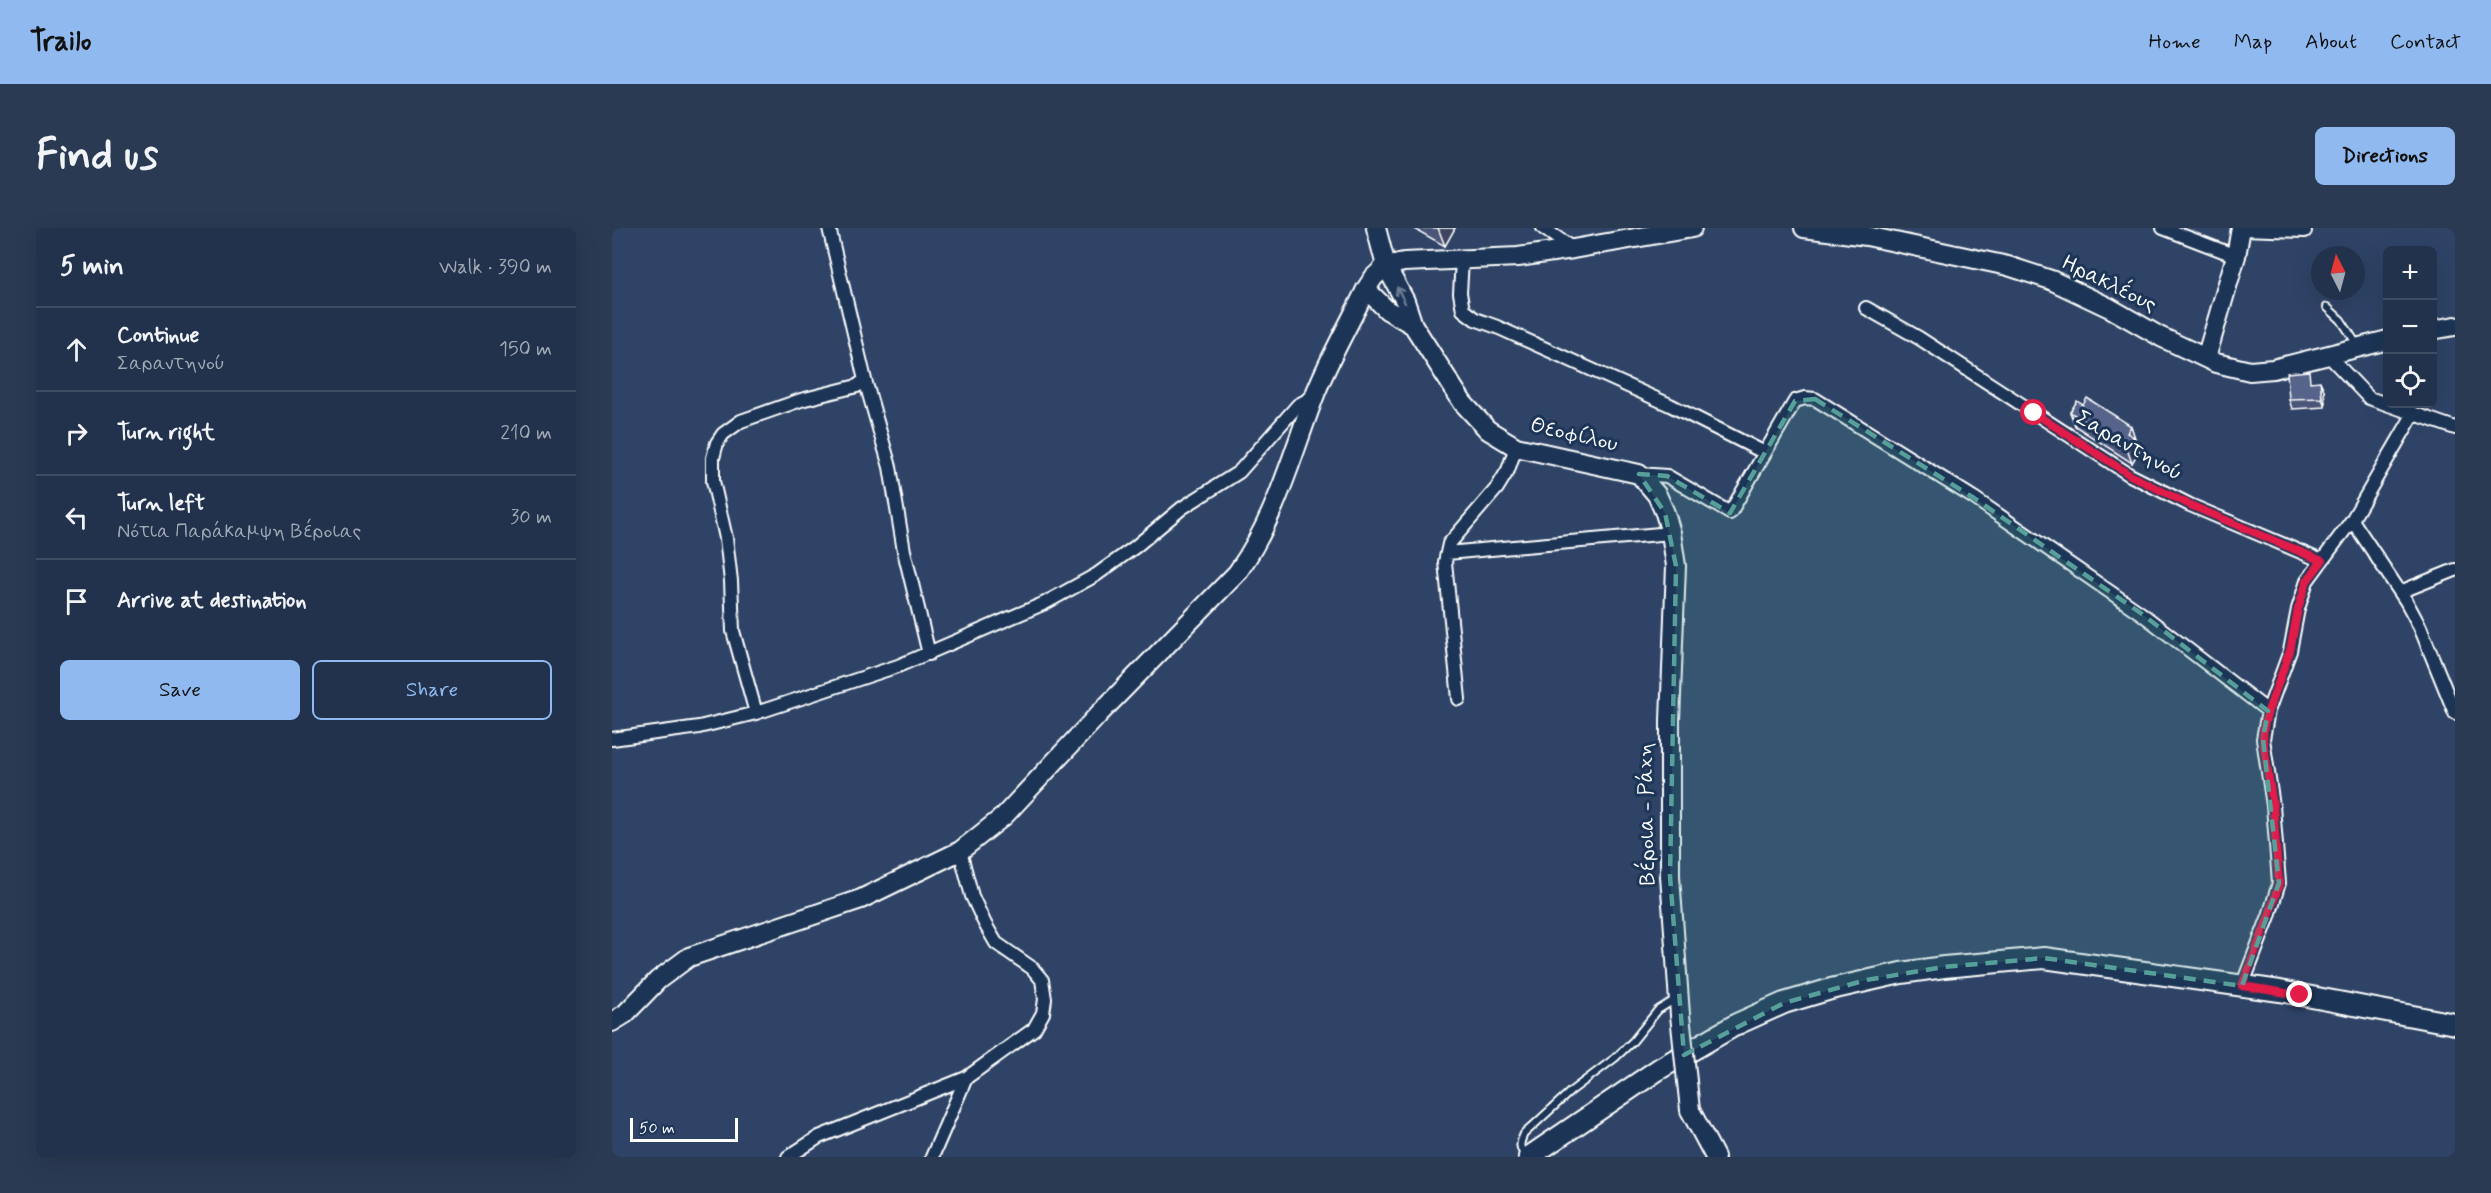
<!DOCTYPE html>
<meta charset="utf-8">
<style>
:root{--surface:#22324c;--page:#2a3a53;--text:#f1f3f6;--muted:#a2aab5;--line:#3f4d64;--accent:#90b9f0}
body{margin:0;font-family:Mynerve,sans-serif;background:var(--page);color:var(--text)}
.controls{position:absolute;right:18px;top:18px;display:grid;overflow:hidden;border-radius:9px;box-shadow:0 6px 24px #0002}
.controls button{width:54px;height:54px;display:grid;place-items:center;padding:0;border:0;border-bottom:2px solid var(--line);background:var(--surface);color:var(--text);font:30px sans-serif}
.compass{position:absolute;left:1699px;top:18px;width:54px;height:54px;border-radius:50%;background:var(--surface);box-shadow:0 6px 24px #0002;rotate:354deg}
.scale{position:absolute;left:18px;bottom:15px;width:108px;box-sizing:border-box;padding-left:6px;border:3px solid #fff;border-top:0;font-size:16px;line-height:21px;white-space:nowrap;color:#fff;-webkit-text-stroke:4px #1d3557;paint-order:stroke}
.stop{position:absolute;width:18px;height:18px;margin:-14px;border:4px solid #e11d48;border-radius:50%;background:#fff}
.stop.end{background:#e11d48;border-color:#fff;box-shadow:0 2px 6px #0008}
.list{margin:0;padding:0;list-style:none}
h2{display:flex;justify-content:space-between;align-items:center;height:78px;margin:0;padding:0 24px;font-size:26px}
h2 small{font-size:20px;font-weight:400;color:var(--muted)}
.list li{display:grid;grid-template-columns:39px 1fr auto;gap:18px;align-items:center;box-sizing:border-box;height:84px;padding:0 24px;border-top:2px solid var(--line)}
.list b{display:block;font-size:22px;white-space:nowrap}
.list p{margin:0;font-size:20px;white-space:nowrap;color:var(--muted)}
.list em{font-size:20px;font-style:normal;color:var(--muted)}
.actions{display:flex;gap:12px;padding:18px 24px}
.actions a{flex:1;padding:14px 0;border:2px solid var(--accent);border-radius:9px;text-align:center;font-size:21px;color:var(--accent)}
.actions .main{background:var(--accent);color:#111}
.icon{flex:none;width:33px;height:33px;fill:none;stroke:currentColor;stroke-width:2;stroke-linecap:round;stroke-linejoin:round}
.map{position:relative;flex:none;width:1843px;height:929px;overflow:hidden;border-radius:9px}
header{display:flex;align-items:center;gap:36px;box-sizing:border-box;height:84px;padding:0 30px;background:var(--accent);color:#111}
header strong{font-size:28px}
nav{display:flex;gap:33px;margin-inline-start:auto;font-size:21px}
.intro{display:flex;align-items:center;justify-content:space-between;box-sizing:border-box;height:144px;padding:0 36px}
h1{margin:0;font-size:42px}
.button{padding:15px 27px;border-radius:9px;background:var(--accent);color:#111;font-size:21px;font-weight:700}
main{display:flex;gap:36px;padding:0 36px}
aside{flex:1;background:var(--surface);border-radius:9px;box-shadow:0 6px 24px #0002}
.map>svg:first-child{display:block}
</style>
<header>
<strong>Trailo</strong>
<nav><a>Home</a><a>Map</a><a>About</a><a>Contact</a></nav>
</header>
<div class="intro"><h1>Find us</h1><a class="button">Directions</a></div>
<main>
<aside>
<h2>5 min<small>Walk · 390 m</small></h2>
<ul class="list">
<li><svg class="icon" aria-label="ahead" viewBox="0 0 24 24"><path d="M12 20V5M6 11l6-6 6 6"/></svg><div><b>Continue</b><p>Σαραντηνού</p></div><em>150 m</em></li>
<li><svg class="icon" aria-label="right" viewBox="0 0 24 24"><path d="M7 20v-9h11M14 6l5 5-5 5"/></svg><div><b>Turn right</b></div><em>210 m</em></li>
<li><svg class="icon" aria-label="left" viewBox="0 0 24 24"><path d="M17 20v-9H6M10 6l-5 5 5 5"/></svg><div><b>Turn left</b><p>Νότια Παράκαμψη Βέροιας</p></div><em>30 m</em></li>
<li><svg class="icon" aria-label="arrive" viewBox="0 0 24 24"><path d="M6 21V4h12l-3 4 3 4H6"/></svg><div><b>Arrive at destination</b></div></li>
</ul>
<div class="actions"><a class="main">Save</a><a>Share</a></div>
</aside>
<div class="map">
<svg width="1843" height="929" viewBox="0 0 1843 929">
<rect width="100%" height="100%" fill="#2e4366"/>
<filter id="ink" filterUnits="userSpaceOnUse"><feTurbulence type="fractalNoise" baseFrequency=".0167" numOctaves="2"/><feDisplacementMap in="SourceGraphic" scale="12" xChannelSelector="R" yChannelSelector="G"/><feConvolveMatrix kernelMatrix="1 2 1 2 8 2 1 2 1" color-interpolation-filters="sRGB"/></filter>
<g filter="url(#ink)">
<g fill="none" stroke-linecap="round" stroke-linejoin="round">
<g stroke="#fff" stroke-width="10">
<path id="lane" d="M 1715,79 L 1729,92 L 1746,118
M 914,929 C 907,920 907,916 912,906 L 959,863 L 1003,830 L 1021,813 L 1046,782 L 1064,771"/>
</g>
<g stroke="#fff" stroke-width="16">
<path id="street" d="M 931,0 L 961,21
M 1551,0 L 1624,28
M 1629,1 L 1693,3
M 850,32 L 848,65 L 851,82 L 863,91 L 885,99 L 1058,177 L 1153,225
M 1254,80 L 1307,110 L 1518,247 L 1578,277 L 1710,333
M 1717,128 L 1757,170 L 1843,200
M 253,152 L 278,239 L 292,323 L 317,426
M 1027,246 L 1055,248 L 1118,285 L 1183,173 L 1193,170 L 1203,171 L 1362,270 L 1530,386 L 1656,483
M 1740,292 L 1794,373 L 1808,399 L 1843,485
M 835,325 L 1059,305
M 1788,364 L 1843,342
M 847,471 L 833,334 L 837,316 L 885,260 L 896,242 L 904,219
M 144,485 L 121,403 L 119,353 L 114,310 L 101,253 L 101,230 L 105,215 L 111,206 L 129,193 L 189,172 L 245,158 L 253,152 L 217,0
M 0,511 L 87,499 L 144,485 L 286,438 L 433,375 L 484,347 L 523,319 L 570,280 L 627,244 L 686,177 L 703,168
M 1630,758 L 1657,688 L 1667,655 L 1661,578 L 1651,511 L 1656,483 L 1678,423 L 1686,381 L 1695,353 L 1740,292 L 1801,187
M 176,929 L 207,909 L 354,850
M 320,929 L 354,850 L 422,801 L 431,785 L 433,771 L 430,752 L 420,740 L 384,715 L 373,696 L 360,668 L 348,623"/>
</g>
<g stroke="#fff" stroke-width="22">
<path id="secondary" d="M 764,0 L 774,38 L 793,73 L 801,97 L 851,175 L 876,202 L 904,219 L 1027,246 L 1045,267 L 1053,285 L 1059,305 L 1064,338 L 1058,492 L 1058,648 L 1068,787
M 1192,0 L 1255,8 L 1396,38 L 1439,52 L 1498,80 L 1549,109 L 1604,135 L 1638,143 L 1661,141 L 1776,112
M 774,38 L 792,34 L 906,29 L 961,21 L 1080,0
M 754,61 L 775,82 L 801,97
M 1820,102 L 1843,98
M 1594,130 L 1624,28 L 1629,0
M 0,794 L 13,786 L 46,752 L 77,729 L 249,671 L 348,623 L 392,588 L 488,485 L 625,345 C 663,292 679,230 702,169 C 716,132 737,97 754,61 L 762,49 L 774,38
M 1078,882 L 1103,929"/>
</g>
<g stroke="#fff" stroke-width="24">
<path id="primary" d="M 917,929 L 1047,841 L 1125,796 L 1172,775 L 1219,761 L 1289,745 L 1332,739 L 1432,730 L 1668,763 L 1843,796"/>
</g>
<use href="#lane" stroke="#1d3557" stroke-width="6"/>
<use href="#street" stroke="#1d3557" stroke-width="12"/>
<use href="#secondary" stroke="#1d3557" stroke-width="18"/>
<use href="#primary" stroke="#1d3557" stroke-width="20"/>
<g stroke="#fff" stroke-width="22" stroke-linecap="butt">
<path id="secondary-bridge" d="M 1068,787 L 1078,882"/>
</g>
<use href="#secondary-bridge" stroke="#1d3557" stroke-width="18"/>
</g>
<path fill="#4b5577" stroke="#fff" stroke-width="1.5" d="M 801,0 L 843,0 L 833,18 Z
M 1700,154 L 1712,162 L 1713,179 L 1680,181 L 1677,171 Z
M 1471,177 L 1519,198 L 1527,223 L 1520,235 L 1463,198 L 1458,184 Z"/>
<path fill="#3d4561" stroke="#fff" stroke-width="1.5" d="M 826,0 L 843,0 L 833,18 Z
M 1708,153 L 1712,162 L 1713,179 L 1710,170 Z
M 1519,198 L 1527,223 L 1520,235 L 1515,221 L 1515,205 Z"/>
<path fill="#57638a" stroke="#fff" stroke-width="1.5" d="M 1697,143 L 1698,154 L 1708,153 L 1710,170 L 1677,171 L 1675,145 Z
M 1475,170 L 1519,198 L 1515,205 L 1522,209 L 1515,221 L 1458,184 L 1465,173 L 1471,177 Z"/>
<defs><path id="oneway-shaft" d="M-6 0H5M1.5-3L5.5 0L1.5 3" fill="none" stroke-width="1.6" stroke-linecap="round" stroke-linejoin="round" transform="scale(1.5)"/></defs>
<use stroke="#6c7c92" href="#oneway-shaft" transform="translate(789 67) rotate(-117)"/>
</g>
<g fill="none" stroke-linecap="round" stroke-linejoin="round" filter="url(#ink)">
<path stroke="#e11d48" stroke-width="8" d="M 1422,185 L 1518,247 L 1578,277 L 1710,333 L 1695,353 L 1686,381 L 1678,423 L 1656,483 L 1652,498 L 1651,511 L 1661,578 L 1667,656 L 1657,688 L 1630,758 L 1688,767"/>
</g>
<path fill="#579f9a" fill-opacity="0.2" stroke="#579f9a" stroke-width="4.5" stroke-dasharray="12 8" stroke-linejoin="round" d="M 1203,171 L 1362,270 L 1530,386 L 1656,483 L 1651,511 L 1667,655 L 1630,758 L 1432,730 L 1332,739 L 1254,752 L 1172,775 L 1072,827 L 1058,648 L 1064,338 L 1053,285 L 1027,246 L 1055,248 L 1118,285 L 1183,173 Z"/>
<g text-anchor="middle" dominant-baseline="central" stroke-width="6" stroke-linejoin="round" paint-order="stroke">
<g font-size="22" fill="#fff" stroke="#1d3557">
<text transform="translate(1497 56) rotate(26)">Ηρακλέους</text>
<text transform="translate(962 207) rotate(13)">Θεοφίλου</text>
<text transform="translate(1517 218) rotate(30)">Σαραντηνού</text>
<text transform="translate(1035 586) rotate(-91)">Βέροια - Ράχη</text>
</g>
</g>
</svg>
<div class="controls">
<button>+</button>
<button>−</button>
<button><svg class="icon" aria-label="locate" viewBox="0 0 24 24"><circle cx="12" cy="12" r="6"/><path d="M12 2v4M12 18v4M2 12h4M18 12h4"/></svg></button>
</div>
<svg class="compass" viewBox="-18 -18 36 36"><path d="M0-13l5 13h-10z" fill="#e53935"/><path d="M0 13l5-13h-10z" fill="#a2aab5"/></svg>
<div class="scale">50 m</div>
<div class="stop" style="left:1422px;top:185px"></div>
<div class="stop end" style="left:1688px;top:767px"></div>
</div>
</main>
